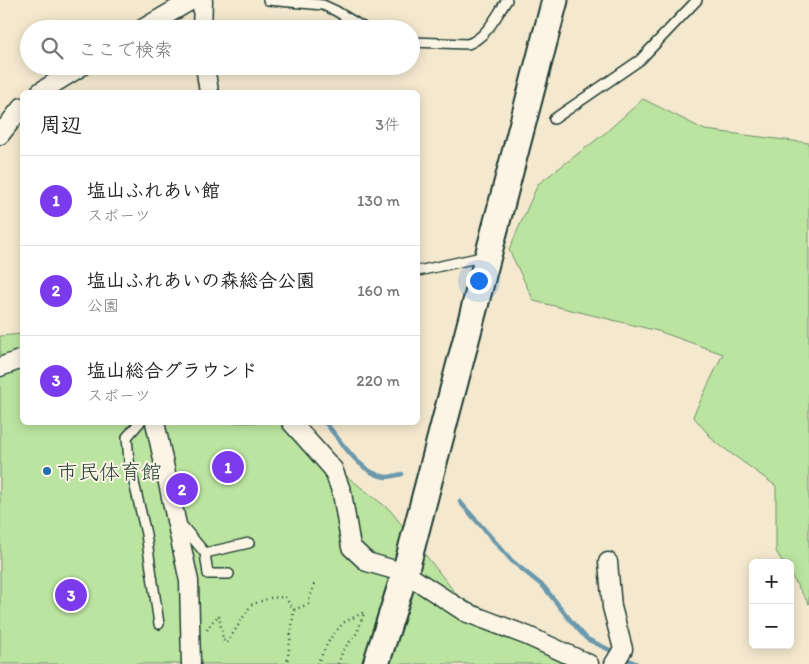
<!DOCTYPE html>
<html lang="ja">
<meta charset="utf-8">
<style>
:root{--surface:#fff;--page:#f6f6f6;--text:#222;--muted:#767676;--line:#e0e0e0;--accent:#7c3aed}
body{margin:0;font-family:Itim,"Klee One",sans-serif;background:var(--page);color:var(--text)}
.controls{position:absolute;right:15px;bottom:15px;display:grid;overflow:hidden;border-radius:8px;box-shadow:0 2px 12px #0003}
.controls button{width:45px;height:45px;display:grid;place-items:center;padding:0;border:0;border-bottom:1px solid var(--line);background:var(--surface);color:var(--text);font:25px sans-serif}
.you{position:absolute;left:478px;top:280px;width:18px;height:18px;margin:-12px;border:4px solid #fff;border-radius:50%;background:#1a73e8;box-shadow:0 0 0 8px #1a73e833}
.badge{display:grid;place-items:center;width:32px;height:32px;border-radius:50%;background:var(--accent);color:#fff;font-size:16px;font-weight:700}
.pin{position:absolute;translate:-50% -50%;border:2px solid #fff;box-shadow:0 1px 5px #0006}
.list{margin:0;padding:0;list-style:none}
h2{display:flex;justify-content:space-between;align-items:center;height:65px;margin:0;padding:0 20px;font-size:21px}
h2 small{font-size:16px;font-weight:400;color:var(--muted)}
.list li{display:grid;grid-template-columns:32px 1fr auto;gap:15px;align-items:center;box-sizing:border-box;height:90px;padding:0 20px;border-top:1px solid var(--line)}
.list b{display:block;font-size:19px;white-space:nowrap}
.list p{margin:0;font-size:16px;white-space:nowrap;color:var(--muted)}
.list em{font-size:16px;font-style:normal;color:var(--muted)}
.icon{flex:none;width:28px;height:28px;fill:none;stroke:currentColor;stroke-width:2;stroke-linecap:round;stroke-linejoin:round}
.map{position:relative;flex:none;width:809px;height:664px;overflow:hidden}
.search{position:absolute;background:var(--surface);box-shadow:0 2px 12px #0003;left:20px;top:20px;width:400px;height:55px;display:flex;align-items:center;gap:12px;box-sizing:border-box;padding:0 18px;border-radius:28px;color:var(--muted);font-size:19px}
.panel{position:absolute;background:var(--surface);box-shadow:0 2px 12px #0003;left:20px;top:90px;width:400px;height:335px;border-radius:8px}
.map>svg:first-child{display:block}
</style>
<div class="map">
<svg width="809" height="664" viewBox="0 0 809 664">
<rect width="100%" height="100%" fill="#f4e8ce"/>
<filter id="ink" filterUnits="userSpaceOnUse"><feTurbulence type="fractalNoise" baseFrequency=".02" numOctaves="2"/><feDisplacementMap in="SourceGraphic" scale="10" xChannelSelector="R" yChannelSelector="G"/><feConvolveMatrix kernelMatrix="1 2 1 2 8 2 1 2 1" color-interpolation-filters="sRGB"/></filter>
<g filter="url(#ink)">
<path fill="#bbe4a0" stroke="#6d906a" d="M 643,99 L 705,130 L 809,143 L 809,604 L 790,574 L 790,563 L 783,563 L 776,551 L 776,486 L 714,441 L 693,416 L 723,354 L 658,331 L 534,301 L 509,250 L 538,184 L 604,134 Z
M 22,334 L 22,422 L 297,423 L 336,468 L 390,510 L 457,595 L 576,664 L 0,664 L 0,336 Z"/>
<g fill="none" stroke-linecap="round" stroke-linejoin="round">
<path stroke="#6b99ad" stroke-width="4.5" d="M 325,422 C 340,440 361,475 386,477 C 391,477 397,475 402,474
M 460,502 L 512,561 L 544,587 L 571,621 L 587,639 L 616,653
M 622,657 L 637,664"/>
<g stroke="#1f3d34" stroke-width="12">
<path id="lane" d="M 268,0 L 323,5 L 336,11 L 366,29
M 411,42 L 468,44 C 487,37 496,16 507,0
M 554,119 L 640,60 L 697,0
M 418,271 L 486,256
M 140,422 L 127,437 L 129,461 L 146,534 L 159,624
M 180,523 L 205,553 L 249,543
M 205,553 L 208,574 L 229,574"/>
</g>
<g stroke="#1f3d34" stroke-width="21">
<path id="street" d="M 142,29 L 192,0
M 202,29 L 203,0
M 205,66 L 209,92
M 40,92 L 82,66
M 0,135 L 22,107
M 0,367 L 22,359
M 155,422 L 189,581 L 191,664
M 291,422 L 333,469 L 342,493 L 351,547 L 367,562 L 405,573 L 465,612 L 528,636 L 589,664
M 608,562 L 612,607 L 623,649 L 614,664"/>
</g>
<g stroke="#1f3d34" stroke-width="29">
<path id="secondary" d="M 376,664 L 405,573 L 555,0"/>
</g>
<path stroke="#1f3d34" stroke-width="2.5" stroke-dasharray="1 4" stroke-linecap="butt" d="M 294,610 L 308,604 L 315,582
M 207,630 L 212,622 L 219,615 L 223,640 L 227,643 L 251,605 L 269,598 L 285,597 L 294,610 L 287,664
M 317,664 L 330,639 L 343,623 L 364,612
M 338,664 L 343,650 L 357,633 L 364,613"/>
<use href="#lane" stroke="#fcf5e5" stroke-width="9"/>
<use href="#street" stroke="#fcf5e5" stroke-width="18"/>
<use href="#secondary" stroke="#fcf5e5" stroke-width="25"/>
</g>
</g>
<circle fill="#1f6fb2" stroke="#fcf5e5" stroke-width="2" cx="47" cy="471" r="5"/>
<g text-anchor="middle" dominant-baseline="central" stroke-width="4" stroke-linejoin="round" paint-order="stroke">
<g font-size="21" fill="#1f3d34" stroke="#fcf5e5" text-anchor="start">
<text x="57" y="471">市民体育館</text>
</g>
</g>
</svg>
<div class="controls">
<button>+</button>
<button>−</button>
</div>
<div class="you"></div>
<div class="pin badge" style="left:228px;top:467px">1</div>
<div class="pin badge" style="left:182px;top:489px">2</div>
<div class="pin badge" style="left:71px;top:595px">3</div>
<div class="search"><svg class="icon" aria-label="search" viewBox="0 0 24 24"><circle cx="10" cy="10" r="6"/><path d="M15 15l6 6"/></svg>ここで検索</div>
<section class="panel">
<h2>周辺<small>3件</small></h2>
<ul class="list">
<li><span class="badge">1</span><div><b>塩山ふれあい館</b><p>スポーツ</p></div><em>130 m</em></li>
<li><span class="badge">2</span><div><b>塩山ふれあいの森総合公園</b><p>公園</p></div><em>160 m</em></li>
<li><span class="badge">3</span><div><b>塩山総合グラウンド</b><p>スポーツ</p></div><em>220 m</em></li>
</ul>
</section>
</div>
